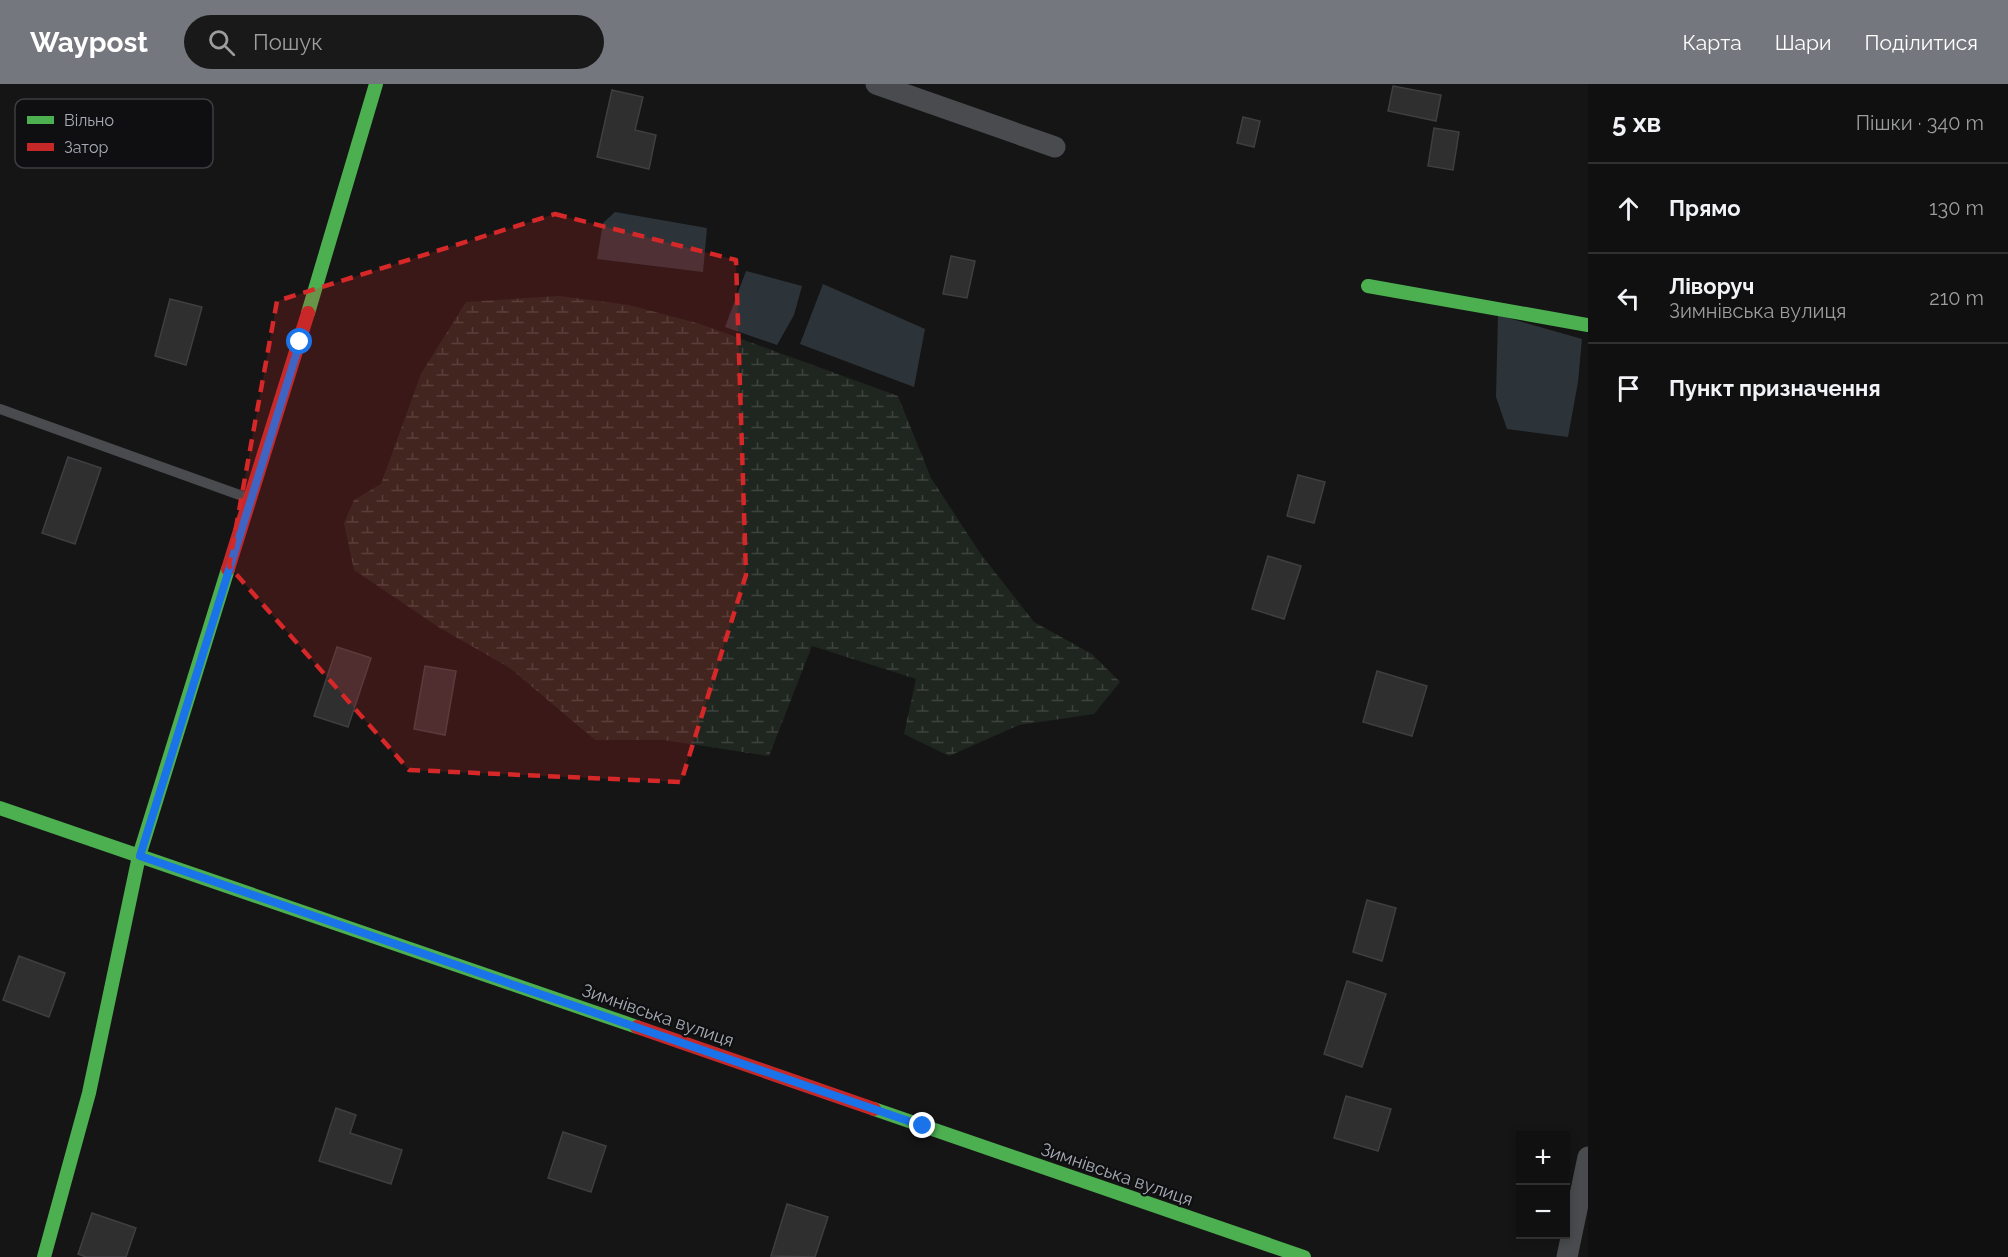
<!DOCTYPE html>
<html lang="uk">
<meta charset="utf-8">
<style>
:root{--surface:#101010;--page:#191919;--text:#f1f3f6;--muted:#9c9d9f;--line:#303030;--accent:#74777d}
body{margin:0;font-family:Raleway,sans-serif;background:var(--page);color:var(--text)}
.controls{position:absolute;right:18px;bottom:18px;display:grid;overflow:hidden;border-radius:0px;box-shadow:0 3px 9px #0003}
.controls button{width:54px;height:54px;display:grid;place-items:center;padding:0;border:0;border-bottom:2px solid var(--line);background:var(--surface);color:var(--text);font:30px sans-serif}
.stop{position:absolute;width:18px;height:18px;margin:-14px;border:4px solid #1a73e8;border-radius:50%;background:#fff}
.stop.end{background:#1a73e8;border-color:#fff;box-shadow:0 2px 6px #0008}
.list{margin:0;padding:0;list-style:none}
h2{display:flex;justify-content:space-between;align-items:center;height:78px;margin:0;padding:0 24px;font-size:26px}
h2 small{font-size:20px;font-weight:400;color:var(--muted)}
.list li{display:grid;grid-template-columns:39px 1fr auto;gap:18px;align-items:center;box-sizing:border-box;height:90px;padding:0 24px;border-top:2px solid var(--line)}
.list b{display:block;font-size:22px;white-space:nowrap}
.list p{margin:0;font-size:20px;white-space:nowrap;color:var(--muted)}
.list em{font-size:20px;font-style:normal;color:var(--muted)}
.icon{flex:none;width:33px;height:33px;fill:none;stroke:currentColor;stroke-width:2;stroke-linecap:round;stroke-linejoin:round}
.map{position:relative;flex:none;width:1588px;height:1173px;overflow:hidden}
header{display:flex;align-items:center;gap:36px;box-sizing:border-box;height:84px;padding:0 30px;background:var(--accent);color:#fff}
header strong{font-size:28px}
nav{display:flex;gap:33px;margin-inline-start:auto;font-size:21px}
.search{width:420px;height:54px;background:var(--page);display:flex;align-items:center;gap:15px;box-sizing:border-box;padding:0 21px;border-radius:33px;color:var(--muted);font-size:22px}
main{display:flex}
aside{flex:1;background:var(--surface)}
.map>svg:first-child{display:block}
</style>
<header>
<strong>Waypost</strong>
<div class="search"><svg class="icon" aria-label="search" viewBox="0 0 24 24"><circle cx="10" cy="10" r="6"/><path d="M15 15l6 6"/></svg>Пошук</div>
<nav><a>Карта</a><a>Шари</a><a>Поділитися</a></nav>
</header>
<main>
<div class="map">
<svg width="1588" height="1173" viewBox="0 0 1588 1173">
<defs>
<pattern id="wetland-marsh" width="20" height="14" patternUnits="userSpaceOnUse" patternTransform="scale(1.5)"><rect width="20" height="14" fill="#1f251f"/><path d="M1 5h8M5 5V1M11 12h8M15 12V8" fill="none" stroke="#3d423d"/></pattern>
</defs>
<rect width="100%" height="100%" fill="#151515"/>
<path fill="url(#wetland-marsh)" d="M 559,212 L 629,221 L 700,240 L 898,312 L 931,394 L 980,469 L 1034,538 L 1092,570 L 1120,598 L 1094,630 L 1019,641 L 949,672 L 904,650 L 916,595 L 812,562 L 769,672 L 664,656 L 595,656 L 510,584 L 440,544 L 354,486 L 344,439 L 354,416 L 381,400 L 421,290 L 466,218 Z"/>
<path fill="#2d3439" d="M 615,128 L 707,144 L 703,188 L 597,175 L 603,139 Z
M 746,187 L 802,202 L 794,231 L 777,261 L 725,243 Z
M 823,200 L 925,245 L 914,303 L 800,260 Z
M 1498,231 L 1582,255 L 1578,298 L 1568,353 L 1507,345 L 1496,313 Z"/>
<path fill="#2f2f30" stroke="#3d3f41" stroke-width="1.5" d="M 1393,2 L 1441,11 L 1436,37 L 1388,27 Z
M 612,6 L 643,13 L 635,46 L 656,51 L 649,85 L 597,73 Z
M 1243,33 L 1260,37 L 1254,63 L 1237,59 Z
M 1434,44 L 1459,48 L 1453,86 L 1428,82 Z
M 951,172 L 975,177 L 967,214 L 943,210 Z
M 170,215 L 202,223 L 186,281 L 155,272 Z
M 68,373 L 101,384 L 75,460 L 42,449 Z
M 1298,391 L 1325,398 L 1314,439 L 1287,432 Z
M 1268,472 L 1301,482 L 1284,535 L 1252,525 Z
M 337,563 L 371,574 L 348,643 L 314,632 Z
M 425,582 L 456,587 L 445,651 L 414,645 Z
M 1377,587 L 1427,602 L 1412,652 L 1363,638 Z
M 1367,816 L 1396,824 L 1382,877 L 1353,868 Z
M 19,872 L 65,889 L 49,933 L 3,916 Z
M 1347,897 L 1386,910 L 1362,983 L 1324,970 Z
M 1346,1012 L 1391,1025 L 1378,1067 L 1334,1054 Z
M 336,1024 L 356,1031 L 350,1049 L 402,1066 L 391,1100 L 319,1077 Z
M 563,1048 L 606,1062 L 591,1108 L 548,1094 Z
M 787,1120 L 828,1133 L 815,1173 L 771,1172 Z
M 92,1129 L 136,1144 L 126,1173 L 86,1173 L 78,1170 Z"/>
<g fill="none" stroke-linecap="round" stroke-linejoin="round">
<path stroke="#494b4e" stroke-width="10" d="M 0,325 L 248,414"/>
<path stroke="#494b4e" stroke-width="21" d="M 876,0 L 1055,63
M 1567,1173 L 1588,1073"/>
<path stroke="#4caf50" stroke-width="14" d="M 1368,202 L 1588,241
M 308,229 L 376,0
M 0,724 L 637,943
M 874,1025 L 1304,1173
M 44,1173 L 89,1009 L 139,772 L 228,485"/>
<path stroke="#c62828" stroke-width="14" d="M 228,485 L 308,229
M 637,943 L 874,1025"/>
</g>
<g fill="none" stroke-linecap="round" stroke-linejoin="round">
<path stroke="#1a73e8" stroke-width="8" d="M 300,258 L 140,772 L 923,1042"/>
</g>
<path fill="#d62828" fill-opacity="0.2" stroke="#d62828" stroke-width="4.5" stroke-dasharray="12 8" stroke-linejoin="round" d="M 555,130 L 736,176 L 746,491 L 681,698 L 409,686 L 229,482 L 277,217 Z"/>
<g text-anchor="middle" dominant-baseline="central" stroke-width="4.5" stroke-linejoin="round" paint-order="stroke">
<g font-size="18" fill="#a7acb5" stroke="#0f0f11">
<text transform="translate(658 931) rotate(19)">Зимнівська вулиця</text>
<text transform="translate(1117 1090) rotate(19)">Зимнівська вулиця</text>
</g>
</g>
<rect x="15" y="15" width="198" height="69" rx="9" fill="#0f0f11" stroke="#3d3e42" stroke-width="1.5"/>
<rect x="27" y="32" width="27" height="8" fill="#4caf50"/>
<rect x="27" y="59" width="27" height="8" fill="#c62828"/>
<g font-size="16" fill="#a7acb5">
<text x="64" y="42">Вільно</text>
<text x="64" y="69">Затор</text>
</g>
</svg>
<div class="controls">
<button>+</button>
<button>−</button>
</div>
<div class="stop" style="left:300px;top:258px"></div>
<div class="stop end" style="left:923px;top:1042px"></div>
</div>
<aside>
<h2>5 хв<small>Пішки · 340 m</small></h2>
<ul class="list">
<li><svg class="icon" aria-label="ahead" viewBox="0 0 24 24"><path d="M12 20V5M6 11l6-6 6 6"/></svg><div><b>Прямо</b></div><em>130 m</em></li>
<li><svg class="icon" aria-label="left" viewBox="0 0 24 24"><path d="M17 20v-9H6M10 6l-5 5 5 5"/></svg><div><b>Ліворуч</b><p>Зимнівська вулиця</p></div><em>210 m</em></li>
<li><svg class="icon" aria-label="arrive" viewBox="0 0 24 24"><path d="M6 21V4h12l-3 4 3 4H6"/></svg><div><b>Пункт призначення</b></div></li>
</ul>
</aside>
</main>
